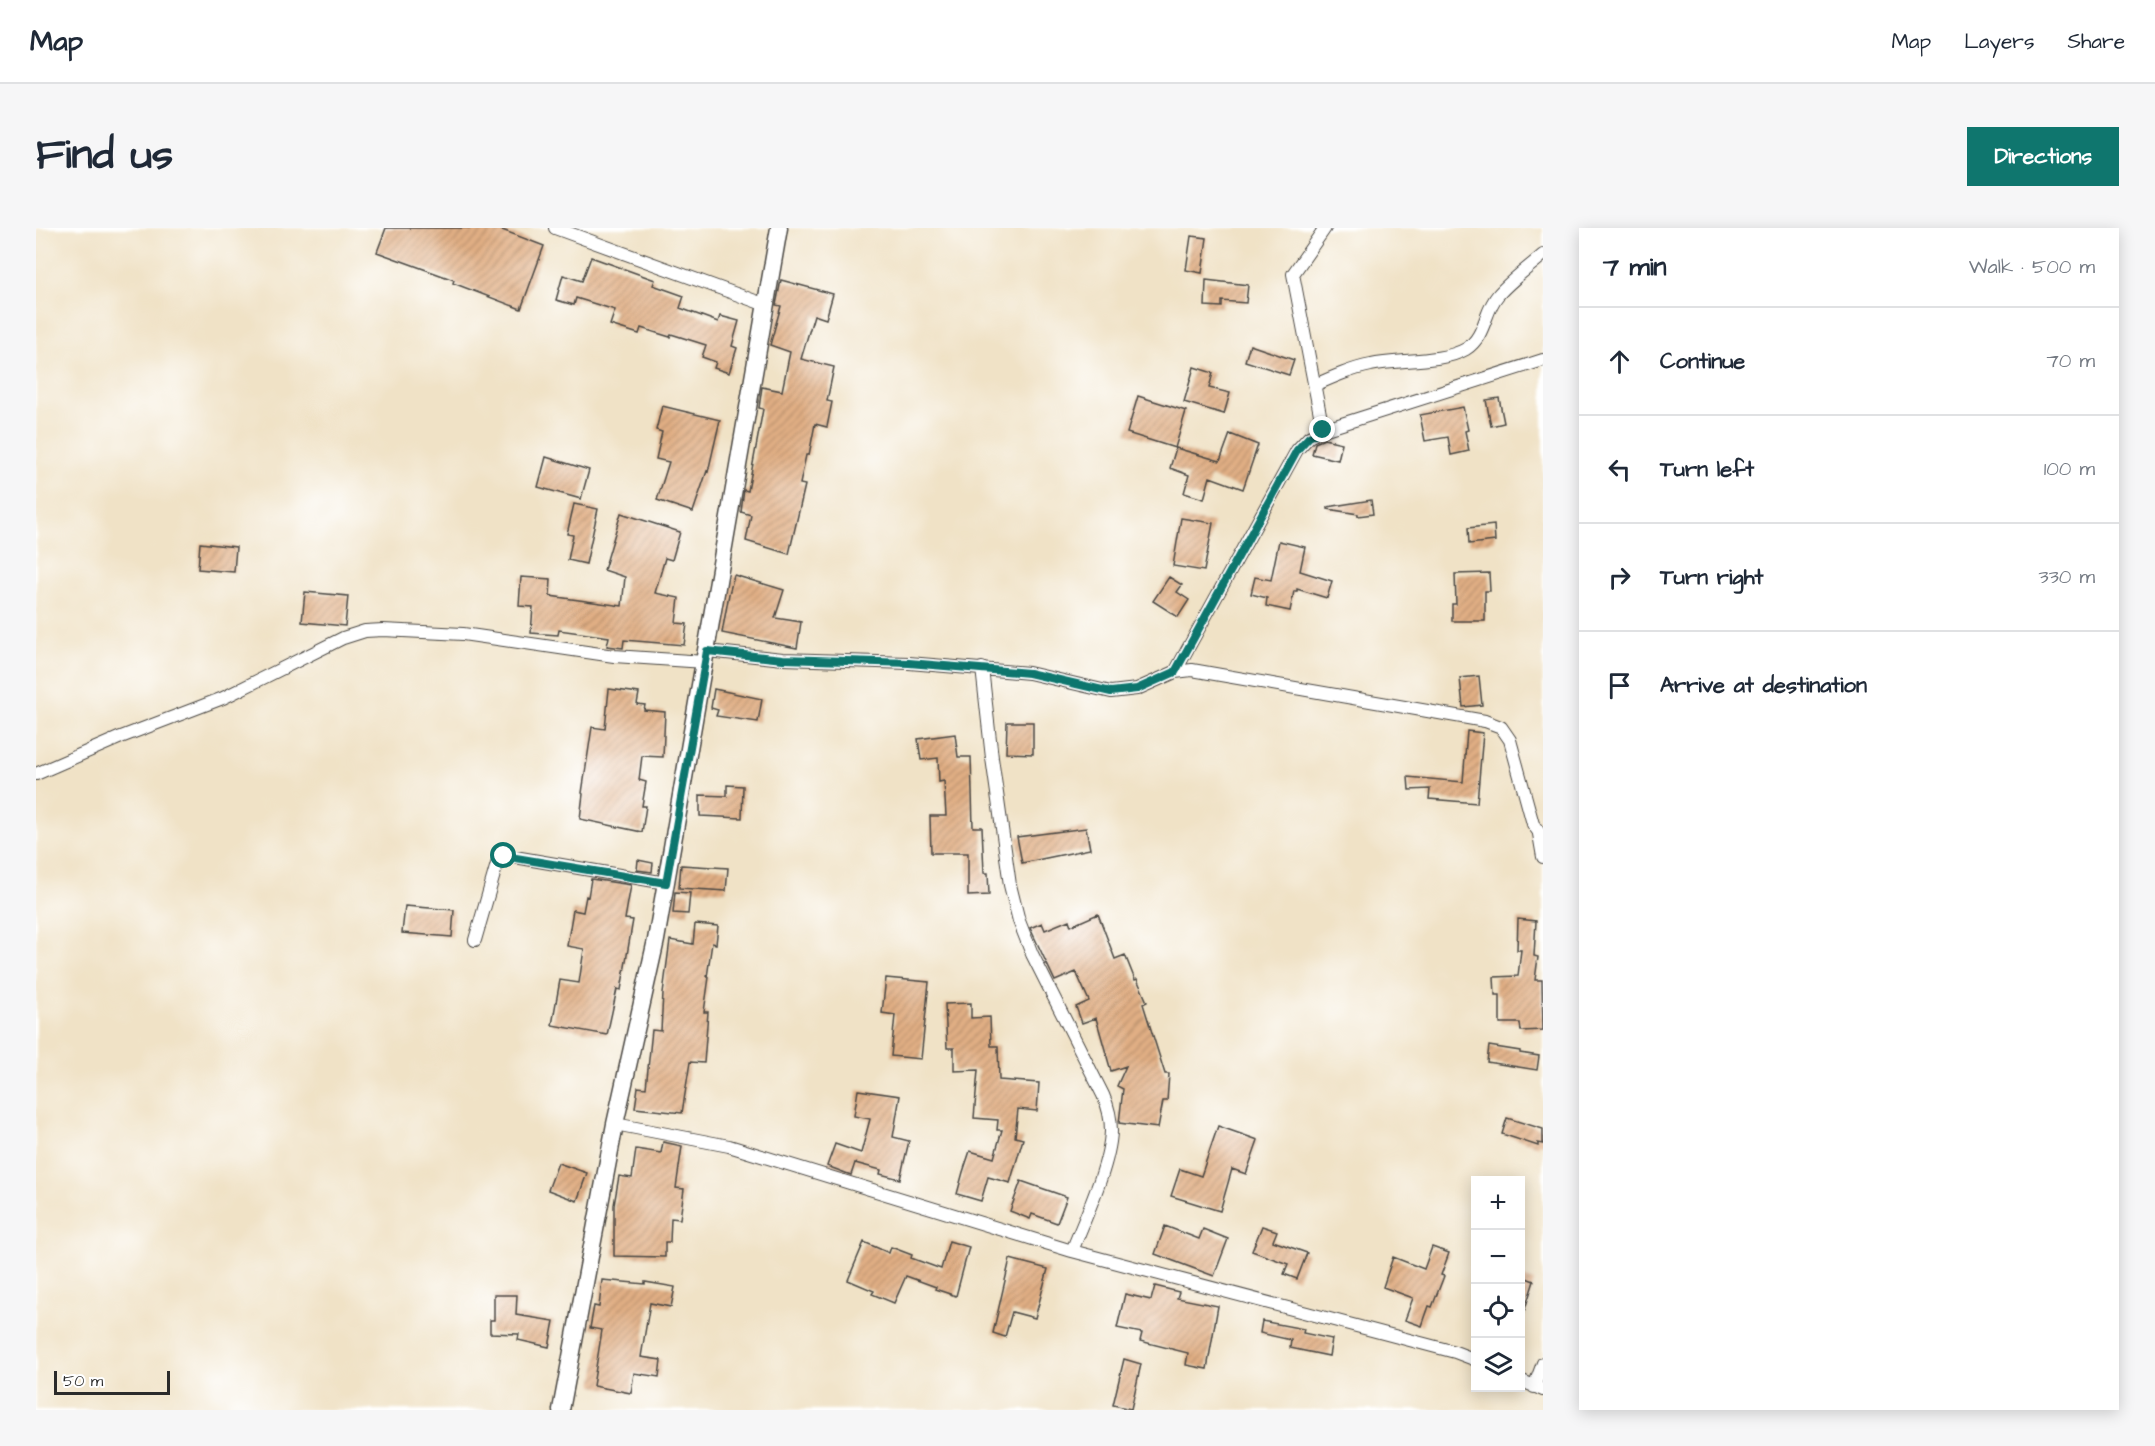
<!DOCTYPE html>
<meta charset="utf-8">
<style>
:root{--surface:#fff;--page:#f6f6f7;--text:#1f2937;--muted:#747a83;--line:#e0e1e3;--accent:#0f766e}
body{margin:0;font-family:"Architects Daughter",sans-serif;background:var(--page);color:var(--text)}
.controls{position:absolute;right:18px;bottom:18px;display:grid;overflow:hidden;border-radius:0px;box-shadow:0 3px 15px #0003}
.controls button{width:54px;height:54px;display:grid;place-items:center;padding:0;border:0;border-bottom:2px solid var(--line);background:var(--surface);color:var(--text);font:30px sans-serif}
.scale{position:absolute;left:18px;bottom:15px;width:116px;box-sizing:border-box;padding-left:6px;border:3px solid #2b2b2b;border-top:0;font-size:16px;line-height:21px;white-space:nowrap;color:#2b2b2b;-webkit-text-stroke:4px #fff;paint-order:stroke}
.stop{position:absolute;width:18px;height:18px;margin:-14px;border:4px solid #0f766e;border-radius:50%;background:#fff}
.stop.end{background:#0f766e;border-color:#fff;box-shadow:0 2px 6px #0008}
.list{margin:0;padding:0;list-style:none}
h2{display:flex;justify-content:space-between;align-items:center;height:78px;margin:0;padding:0 24px;font-size:26px}
h2 small{font-size:20px;font-weight:400;color:var(--muted)}
.list li{display:grid;grid-template-columns:39px 1fr auto;gap:18px;align-items:center;box-sizing:border-box;height:108px;padding:0 24px;border-top:2px solid var(--line)}
.list b{display:block;font-size:22px;white-space:nowrap}
.list em{font-size:20px;font-style:normal;color:var(--muted)}
.icon{flex:none;width:33px;height:33px;fill:none;stroke:currentColor;stroke-width:2;stroke-linecap:round;stroke-linejoin:round}
.map{position:relative;flex:none;width:1507px;height:1182px;overflow:hidden;border-radius:0px}
header{display:flex;align-items:center;gap:36px;box-sizing:border-box;height:84px;padding:0 30px;background:var(--surface);border-bottom:2px solid var(--line)}
header strong{font-size:28px}
nav{display:flex;gap:33px;margin-inline-start:auto;font-size:21px}
.intro{display:flex;align-items:center;justify-content:space-between;box-sizing:border-box;height:144px;padding:0 36px}
h1{margin:0;font-size:42px}
.button{padding:15px 27px;border-radius:0px;background:var(--accent);color:#fff;font-size:21px;font-weight:700}
main{display:flex;gap:36px;padding:0 36px}
aside{flex:1;background:var(--surface);border-radius:0px;box-shadow:0 3px 15px #0003}
.map>svg:first-child{display:block}
</style>
<header>
<strong>Map</strong>
<nav><a>Map</a><a>Layers</a><a>Share</a></nav>
</header>
<div class="intro"><h1>Find us</h1><a class="button">Directions</a></div>
<main>
<div class="map">
<svg width="1507" height="1182" viewBox="0 0 1507 1182">
<defs>
<pattern id="building-hatch" width="6" height="6" patternUnits="userSpaceOnUse" patternTransform="scale(1.5)"><rect width="6" height="6" fill="#e1af84"/><path d="M-1 1l2-2M0 6l6-6M5 7l2-2" fill="none" stroke="#b78f6c"/></pattern>
</defs>
<rect width="100%" height="100%" fill="#fff"/>
<filter id="ink" filterUnits="userSpaceOnUse"><feTurbulence type="fractalNoise" baseFrequency=".0167" numOctaves="2"/><feDisplacementMap in="SourceGraphic" scale="12" xChannelSelector="R" yChannelSelector="G"/><feConvolveMatrix kernelMatrix="1 2 1 2 8 2 1 2 1" color-interpolation-filters="sRGB"/></filter>
<filter id="wash" filterUnits="userSpaceOnUse"><feTurbulence type="fractalNoise" baseFrequency=".008" numOctaves="4" result="noise"/><feDisplacementMap in="SourceGraphic" scale="24" xChannelSelector="R" yChannelSelector="G"/><feGaussianBlur stdDeviation="1.35" result="paint"/><feColorMatrix in="noise" values="0 0 0 0 0 0 0 0 0 0 0 0 0 0 0 0 0 1.4 0 .05"/><feComposite in="paint" operator="in"/></filter>
<g filter="url(#wash)">
<rect width="100%" height="100%" fill="#f0e2c6"/>
<g id="blocks">
<path fill="url(#building-hatch)" d="M 350,0 L 461,0 L 508,18 L 485,81 L 417,55 L 418,52 L 341,24 Z
M 1155,8 L 1171,10 L 1166,45 L 1150,42 Z
M 555,29 L 619,52 L 617,57 L 648,68 L 644,80 L 682,94 L 684,88 L 703,93 L 696,118 L 701,120 L 693,145 L 678,140 L 680,134 L 666,129 L 670,117 L 635,106 L 634,109 L 605,100 L 603,106 L 574,97 L 579,82 L 540,70 L 538,77 L 520,72 L 527,47 L 546,53 Z
M 745,52 L 797,66 L 790,91 L 778,87 L 765,131 L 798,139 L 791,173 L 796,174 L 791,199 L 779,196 L 773,227 L 770,227 L 764,256 L 769,257 L 753,326 L 710,313 L 715,287 L 705,284 L 708,262 L 712,263 L 727,181 L 723,180 L 726,159 L 746,163 L 754,124 L 734,117 L 745,78 L 740,77 Z
M 1170,52 L 1212,57 L 1210,75 L 1186,73 L 1186,79 L 1169,78 Z
M 1214,117 L 1258,132 L 1253,147 L 1209,133 Z
M 1158,139 L 1177,145 L 1173,160 L 1194,165 L 1188,186 L 1148,174 Z
M 1102,168 L 1150,183 L 1139,220 L 1091,205 Z
M 1463,170 L 1468,195 L 1455,198 L 1450,172 Z
M 626,178 L 684,192 L 672,244 L 671,243 L 657,284 L 621,272 L 633,234 L 620,231 L 626,204 L 620,202 Z
M 1427,179 L 1432,202 L 1429,203 L 1433,223 L 1415,227 L 1412,209 L 1389,213 L 1384,187 Z
M 1194,206 L 1222,217 L 1207,261 L 1174,249 L 1168,271 L 1148,265 L 1153,247 L 1134,240 L 1140,220 L 1184,233 Z
M 1288,211 L 1306,215 L 1302,232 L 1276,226 L 1279,215 Z
M 510,229 L 553,242 L 545,271 L 502,259 Z
M 1335,272 L 1337,286 L 1322,288 L 1322,286 L 1292,281 L 1292,279 Z
M 538,276 L 562,281 L 550,336 L 532,332 L 537,307 L 531,306 Z
M 585,285 L 644,304 L 636,332 L 629,330 L 619,365 L 643,370 L 640,395 L 651,396 L 648,417 L 588,412 L 587,420 L 571,418 L 573,409 L 523,402 L 522,407 L 495,405 L 497,379 L 483,378 L 485,349 L 515,351 L 514,368 L 586,378 L 589,349 L 568,342 Z
M 1145,290 L 1177,295 L 1168,343 L 1137,338 Z
M 1458,297 L 1459,313 L 1433,316 L 1432,300 Z
M 1243,313 L 1269,319 L 1264,343 L 1296,353 L 1291,370 L 1261,361 L 1261,363 L 1258,363 L 1254,383 L 1230,378 L 1231,370 L 1215,366 L 1219,349 L 1235,352 Z
M 164,315 L 200,319 L 198,344 L 162,341 Z
M 1453,345 L 1454,363 L 1449,363 L 1449,393 L 1416,393 L 1416,376 L 1420,376 L 1419,346 Z
M 698,347 L 748,362 L 739,390 L 765,394 L 761,420 L 686,405 L 693,366 Z
M 1133,349 L 1146,357 L 1141,364 L 1153,372 L 1142,389 L 1117,373 Z
M 269,364 L 312,368 L 309,398 L 266,394 Z
M 1443,448 L 1446,477 L 1427,479 L 1424,450 Z
M 573,461 L 603,465 L 601,476 L 609,477 L 608,482 L 629,484 L 627,529 L 606,528 L 603,552 L 610,554 L 606,578 L 610,578 L 606,604 L 544,591 L 547,566 L 546,565 L 556,499 L 569,501 Z
M 678,461 L 726,471 L 722,494 L 680,488 L 682,482 L 675,480 Z
M 971,494 L 997,494 L 997,526 L 970,525 Z
M 1431,503 L 1447,505 L 1441,575 L 1393,571 L 1394,561 L 1373,562 L 1372,549 L 1427,554 Z
M 919,506 L 922,529 L 935,529 L 937,599 L 946,599 L 948,645 L 952,645 L 953,667 L 932,668 L 932,625 L 895,625 L 894,588 L 910,588 L 908,553 L 903,554 L 902,530 L 885,532 L 882,511 Z
M 691,557 L 707,558 L 706,590 L 664,588 L 664,567 L 691,568 Z
M 1050,600 L 1054,621 L 986,635 L 981,609 Z
M 602,632 L 617,635 L 616,644 L 601,642 Z
M 645,637 L 692,640 L 690,663 L 643,660 Z
M 555,651 L 595,657 L 589,691 L 597,692 L 585,762 L 581,761 L 571,807 L 516,797 L 524,752 L 543,755 L 548,721 L 531,718 L 537,682 L 547,684 L 550,668 L 552,669 Z
M 639,664 L 654,665 L 652,686 L 637,685 Z
M 369,678 L 418,682 L 416,709 L 366,705 Z
M 1062,686 L 1079,731 L 1089,727 L 1099,752 L 1101,751 L 1111,774 L 1107,776 L 1129,846 L 1133,846 L 1131,873 L 1127,873 L 1122,900 L 1083,895 L 1087,861 L 1081,858 L 1090,838 L 1075,843 L 1060,790 L 1046,795 L 1040,779 L 1053,773 L 1040,744 L 1019,753 L 994,700 L 1006,695 L 1009,702 L 1033,692 L 1035,698 Z
M 1482,691 L 1500,693 L 1498,728 L 1502,729 L 1499,752 L 1506,752 L 1507,802 L 1485,803 L 1484,795 L 1464,795 L 1464,767 L 1459,767 L 1458,749 L 1482,748 L 1485,722 L 1481,722 Z
M 659,696 L 682,698 L 680,716 L 676,715 L 671,749 L 673,749 L 668,784 L 672,784 L 668,835 L 654,834 L 646,885 L 599,880 L 602,859 L 610,860 L 616,802 L 625,803 L 627,765 L 634,712 L 657,716 Z
M 850,750 L 893,754 L 885,831 L 855,828 L 859,787 L 846,785 Z
M 935,775 L 935,790 L 954,789 L 955,818 L 962,818 L 963,852 L 1003,855 L 1001,883 L 982,881 L 979,909 L 987,911 L 974,955 L 952,949 L 945,973 L 921,966 L 927,944 L 934,923 L 958,930 L 966,902 L 961,902 L 962,892 L 938,890 L 942,842 L 918,843 L 918,820 L 911,820 L 909,776 Z
M 1453,818 L 1484,823 L 1484,825 L 1503,828 L 1501,842 L 1451,834 Z
M 822,862 L 864,868 L 857,909 L 873,913 L 864,951 L 844,946 L 845,942 L 819,935 L 815,947 L 791,938 L 799,916 L 825,925 L 834,891 L 818,888 Z
M 1471,890 L 1507,901 L 1507,916 L 1502,915 L 1502,918 L 1466,906 Z
M 1182,898 L 1222,912 L 1210,946 L 1196,941 L 1184,983 L 1135,968 L 1144,941 L 1165,948 Z
M 627,914 L 646,918 L 640,960 L 648,961 L 644,991 L 635,990 L 634,1014 L 629,1014 L 629,1029 L 578,1028 L 578,977 L 583,948 L 596,950 L 600,921 L 625,925 Z
M 522,935 L 551,945 L 541,973 L 512,962 Z
M 985,953 L 1031,969 L 1021,995 L 996,986 L 994,991 L 974,983 Z
M 1129,998 L 1163,1011 L 1167,1001 L 1192,1011 L 1178,1048 L 1119,1026 Z
M 1226,998 L 1241,1003 L 1237,1013 L 1271,1025 L 1261,1051 L 1248,1046 L 1252,1036 L 1216,1023 Z
M 913,1013 L 933,1019 L 920,1068 L 899,1061 L 900,1059 L 870,1048 L 858,1075 L 836,1066 L 838,1063 L 812,1052 L 828,1014 L 853,1025 L 855,1019 L 876,1027 L 875,1030 L 905,1041 Z
M 1396,1019 L 1413,1025 L 1405,1047 L 1408,1048 L 1396,1079 L 1393,1078 L 1386,1098 L 1369,1092 L 1377,1070 L 1347,1059 L 1357,1029 L 1388,1041 Z
M 974,1031 L 1012,1041 L 999,1090 L 976,1084 L 969,1109 L 957,1105 Z
M 1485,1048 L 1498,1053 L 1487,1087 L 1485,1087 Z
M 566,1052 L 609,1056 L 609,1054 L 639,1059 L 635,1079 L 614,1075 L 605,1129 L 625,1132 L 623,1149 L 598,1145 L 595,1165 L 557,1158 L 566,1102 L 554,1100 L 558,1078 L 563,1079 Z
M 1119,1058 L 1143,1064 L 1141,1070 L 1182,1078 L 1171,1141 L 1150,1137 L 1152,1125 L 1104,1113 L 1106,1105 L 1081,1100 L 1089,1066 L 1115,1072 Z
M 458,1067 L 481,1067 L 480,1087 L 518,1093 L 513,1119 L 482,1112 L 483,1106 L 454,1105 L 454,1092 L 458,1092 Z
M 1226,1093 L 1268,1101 L 1267,1105 L 1296,1111 L 1293,1128 L 1254,1120 L 1255,1112 L 1224,1105 Z
M 1088,1131 L 1105,1136 L 1095,1181 L 1077,1177 Z"/>
</g>
</g>
<g filter="url(#ink)">
<use href="#blocks" fill-opacity="0" stroke="#494642" stroke-width="1.5"/>
<g fill="none" stroke-linecap="round" stroke-linejoin="round">
<g stroke="#494642" stroke-width="14">
<path id="minor" d="M 519,0 L 730,77
M 1279,157 C 1297,149 1315,141 1335,137 C 1361,131 1406,135 1430,121 C 1450,108 1448,83 1462,67 C 1475,52 1492,40 1507,27
M 1287,202 L 1257,46 L 1289,0
M 671,423 L 747,431 L 873,435 L 993,445 L 1075,464 L 1101,461 L 1139,444 L 1156,442 L 1449,493 L 1465,499 L 1474,512 L 1497,596 L 1507,610
M 946,440 L 956,530 L 974,657 L 983,693 L 996,726 L 1067,867 C 1072,878 1075,890 1075,903 C 1074,937 1049,990 1036,1023
M 1139,444 L 1261,222 L 1273,209 L 1287,202 L 1507,132
M 0,546 L 85,509 L 187,470 L 307,410 L 329,403 L 347,402 L 427,406 L 578,428 L 669,434
M 1503,606 L 1507,629
M 439,712 L 461,636 L 465,629 L 473,628 L 630,655
M 579,896 L 693,918 L 1036,1023 L 1419,1124 L 1440,1132
M 1484,1152 L 1507,1162
M 1498,1159 L 1507,1135"/>
</g>
<g stroke="#494642" stroke-width="19">
<path id="tertiary" d="M 525,1182 L 579,896 L 620,712 L 743,0"/>
</g>
<use href="#minor" stroke="#fff" stroke-width="12"/>
<use href="#tertiary" stroke="#fff" stroke-width="16"/>
</g>
</g>
<g fill="none" stroke-linecap="round" stroke-linejoin="round" filter="url(#ink)">
<path stroke="#0f766e" stroke-width="8" d="M 468,628 L 630,655 L 671,423 L 747,431 L 873,435 L 993,445 L 1075,464 L 1101,461 L 1139,444 L 1261,222 L 1273,209 L 1287,202"/>
</g>
</svg>
<div class="controls">
<button>+</button>
<button>−</button>
<button><svg class="icon" aria-label="locate" viewBox="0 0 24 24"><circle cx="12" cy="12" r="6"/><path d="M12 2v4M12 18v4M2 12h4M18 12h4"/></svg></button>
<button><svg class="icon" aria-label="layers" viewBox="0 0 24 24"><path d="M12 4l9 5-9 5-9-5zM3 14l9 5 9-5"/></svg></button>
</div>
<div class="scale">50 m</div>
<div class="stop" style="left:468px;top:628px"></div>
<div class="stop end" style="left:1287px;top:202px"></div>
</div>
<aside>
<h2>7 min<small>Walk · 500 m</small></h2>
<ul class="list">
<li><svg class="icon" aria-label="ahead" viewBox="0 0 24 24"><path d="M12 20V5M6 11l6-6 6 6"/></svg><div><b>Continue</b></div><em>70 m</em></li>
<li><svg class="icon" aria-label="left" viewBox="0 0 24 24"><path d="M17 20v-9H6M10 6l-5 5 5 5"/></svg><div><b>Turn left</b></div><em>100 m</em></li>
<li><svg class="icon" aria-label="right" viewBox="0 0 24 24"><path d="M7 20v-9h11M14 6l5 5-5 5"/></svg><div><b>Turn right</b></div><em>330 m</em></li>
<li><svg class="icon" aria-label="arrive" viewBox="0 0 24 24"><path d="M6 21V4h12l-3 4 3 4H6"/></svg><div><b>Arrive at destination</b></div></li>
</ul>
</aside>
</main>
